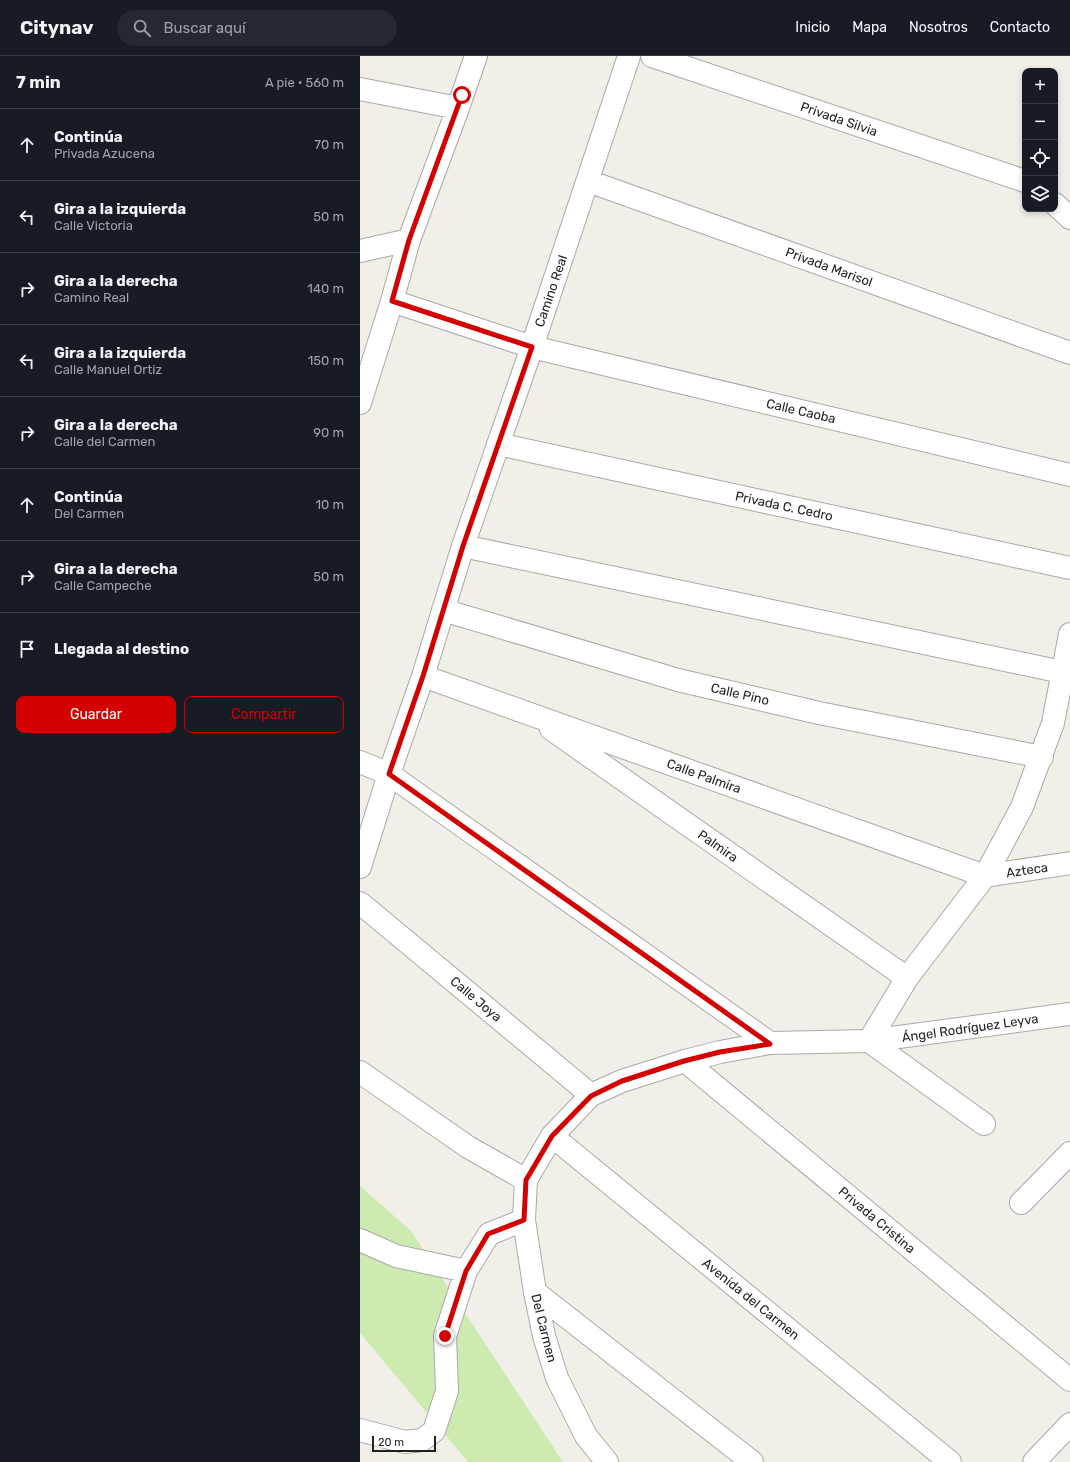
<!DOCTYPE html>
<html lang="es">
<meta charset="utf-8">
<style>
:root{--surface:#171b24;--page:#242831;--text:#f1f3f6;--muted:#9ea1a6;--line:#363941;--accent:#d40000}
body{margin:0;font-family:Rubik,sans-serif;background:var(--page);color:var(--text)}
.controls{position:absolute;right:12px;top:12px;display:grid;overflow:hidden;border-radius:8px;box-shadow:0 2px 6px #0003}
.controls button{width:36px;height:36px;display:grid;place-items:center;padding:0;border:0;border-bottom:1px solid var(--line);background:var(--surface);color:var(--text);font:20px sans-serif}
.scale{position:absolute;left:12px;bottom:10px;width:64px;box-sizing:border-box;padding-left:4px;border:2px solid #222;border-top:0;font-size:11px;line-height:14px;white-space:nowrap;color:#222;-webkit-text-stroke:3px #fff;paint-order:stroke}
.stop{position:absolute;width:12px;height:12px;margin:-9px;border:3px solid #d40000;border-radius:50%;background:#fff}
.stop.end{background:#d40000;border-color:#fff;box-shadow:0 1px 4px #0008}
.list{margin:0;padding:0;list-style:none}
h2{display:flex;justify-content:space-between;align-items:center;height:52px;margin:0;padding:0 16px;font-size:17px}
h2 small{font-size:13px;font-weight:400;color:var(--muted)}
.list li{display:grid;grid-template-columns:26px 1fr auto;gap:12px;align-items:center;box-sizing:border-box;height:72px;padding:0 16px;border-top:1px solid var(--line)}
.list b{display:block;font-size:15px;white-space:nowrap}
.list p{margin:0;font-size:13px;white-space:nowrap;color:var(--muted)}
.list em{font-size:13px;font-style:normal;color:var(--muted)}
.actions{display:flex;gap:8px;padding:12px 16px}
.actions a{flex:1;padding:9px 0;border:1px solid var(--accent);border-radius:8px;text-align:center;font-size:14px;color:var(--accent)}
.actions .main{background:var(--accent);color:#fff}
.icon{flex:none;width:22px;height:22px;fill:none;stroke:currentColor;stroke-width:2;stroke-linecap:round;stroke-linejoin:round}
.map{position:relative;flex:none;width:710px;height:1406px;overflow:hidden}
header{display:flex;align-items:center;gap:24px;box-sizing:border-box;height:56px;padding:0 20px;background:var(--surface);border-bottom:1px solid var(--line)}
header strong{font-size:19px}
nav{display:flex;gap:22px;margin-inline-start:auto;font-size:14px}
.search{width:280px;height:36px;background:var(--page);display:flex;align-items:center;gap:10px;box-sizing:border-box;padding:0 14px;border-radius:22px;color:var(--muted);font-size:15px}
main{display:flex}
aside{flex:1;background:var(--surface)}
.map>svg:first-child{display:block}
</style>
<header>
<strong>Citynav</strong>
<div class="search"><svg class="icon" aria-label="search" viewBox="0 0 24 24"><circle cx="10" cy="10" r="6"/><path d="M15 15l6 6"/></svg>Buscar aquí</div>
<nav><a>Inicio</a><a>Mapa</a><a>Nosotros</a><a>Contacto</a></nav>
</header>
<main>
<aside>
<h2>7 min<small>A pie · 560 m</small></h2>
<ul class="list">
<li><svg class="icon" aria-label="ahead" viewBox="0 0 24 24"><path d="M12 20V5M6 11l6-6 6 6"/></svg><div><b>Continúa</b><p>Privada Azucena</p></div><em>70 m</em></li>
<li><svg class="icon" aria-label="left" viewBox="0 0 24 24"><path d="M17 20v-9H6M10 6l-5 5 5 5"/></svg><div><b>Gira a la izquierda</b><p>Calle Victoria</p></div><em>50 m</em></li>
<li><svg class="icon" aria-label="right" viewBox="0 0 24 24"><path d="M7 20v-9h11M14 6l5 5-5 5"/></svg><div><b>Gira a la derecha</b><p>Camino Real</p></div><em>140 m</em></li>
<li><svg class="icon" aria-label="left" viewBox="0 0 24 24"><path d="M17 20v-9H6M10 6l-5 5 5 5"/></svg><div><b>Gira a la izquierda</b><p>Calle Manuel Ortiz</p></div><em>150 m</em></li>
<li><svg class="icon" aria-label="right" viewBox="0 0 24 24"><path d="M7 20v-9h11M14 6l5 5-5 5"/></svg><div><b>Gira a la derecha</b><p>Calle del Carmen</p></div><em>90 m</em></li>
<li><svg class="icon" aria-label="ahead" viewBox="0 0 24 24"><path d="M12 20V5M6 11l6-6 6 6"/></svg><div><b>Continúa</b><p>Del Carmen</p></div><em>10 m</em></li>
<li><svg class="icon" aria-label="right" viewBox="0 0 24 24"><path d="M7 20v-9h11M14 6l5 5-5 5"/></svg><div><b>Gira a la derecha</b><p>Calle Campeche</p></div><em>50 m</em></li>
<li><svg class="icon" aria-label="arrive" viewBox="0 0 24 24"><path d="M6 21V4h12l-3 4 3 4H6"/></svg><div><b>Llegada al destino</b></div></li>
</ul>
<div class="actions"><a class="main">Guardar</a><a>Compartir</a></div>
</aside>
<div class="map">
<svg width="710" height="1406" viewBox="0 0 710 1406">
<rect width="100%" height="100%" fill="#f2efe9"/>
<path fill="#cdebb0" d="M 0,1130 L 51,1175 L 203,1406 L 108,1406 L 0,1277 Z"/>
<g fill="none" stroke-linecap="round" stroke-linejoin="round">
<g stroke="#a9a9a9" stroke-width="24">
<path id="minor" d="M 292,0 L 665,125
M 0,33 L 98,52
M 228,125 L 710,297
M 695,148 L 710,162
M 0,195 L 49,184
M 32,245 L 172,291 L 710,419
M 0,347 L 32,245 L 49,184 L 98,52 L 116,0
M 138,388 L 710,512
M 103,490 L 702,616
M 83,554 L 318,624 L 459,657 L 682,701
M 63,620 L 625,820 L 710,807
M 191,673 L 547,922
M 0,706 L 29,718 L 410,987
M 0,811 L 29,718 L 63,620 L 103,490 L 172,291 L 269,0
M 0,847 L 231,1039
M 325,1005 L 710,1324
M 0,1016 L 108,1091 L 166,1124
M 624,1068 L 509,985 L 547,922 L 625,820 L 662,751 L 693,667 L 710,578
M 192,1080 L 590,1406
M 661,1147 L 710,1097
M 0,1184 L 36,1200 L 106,1215
M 175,1236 L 392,1406
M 0,1374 L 45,1386 L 62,1384 L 74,1375 L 87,1335 L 85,1280 L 106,1215 L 129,1178 L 164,1164
M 674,1406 L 710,1368"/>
</g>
<g stroke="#a9a9a9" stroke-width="24">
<path id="tertiary" d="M 247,1406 L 226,1380 L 197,1322 L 184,1280 L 175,1236 L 164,1164 L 166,1124 L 192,1080 L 231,1039 L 262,1025 L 325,1005 L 360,996 L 410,987 L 509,985 L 710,958"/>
</g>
<use href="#minor" stroke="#fff" stroke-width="22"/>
<use href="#tertiary" stroke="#fff" stroke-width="22"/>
</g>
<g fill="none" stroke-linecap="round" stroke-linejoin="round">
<path stroke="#d40000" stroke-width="5" d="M 85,1280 L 106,1215 L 128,1178 L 164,1164 L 166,1124 L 172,1114 L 192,1080 L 231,1040 L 262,1025 L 324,1005 L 360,996 L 410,988 L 29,718 L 63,620 L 103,490 L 172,291 L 32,245 L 49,184 L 102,39"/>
</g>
<g text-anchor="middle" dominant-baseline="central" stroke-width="3" stroke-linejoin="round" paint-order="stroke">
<g font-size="13" fill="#222" stroke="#fff">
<text transform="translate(479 63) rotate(19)">Privada Silvia</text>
<text transform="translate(469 211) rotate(20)">Privada Marisol</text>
<text transform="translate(191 235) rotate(-71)">Camino Real</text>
<text transform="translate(441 355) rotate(13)">Calle Caoba</text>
<text transform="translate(424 450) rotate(12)">Privada C. Cedro</text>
<text transform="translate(380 638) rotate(13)">Calle Pino</text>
<text transform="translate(344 720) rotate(20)">Calle Palmira</text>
<text transform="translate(358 790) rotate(35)">Palmira</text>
<text transform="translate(667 814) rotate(-8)">Azteca</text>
<text transform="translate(116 943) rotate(40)">Calle Joya</text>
<text transform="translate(610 972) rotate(-8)">Ángel Rodríguez Leyva</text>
<text transform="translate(517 1164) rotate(40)">Privada Cristina</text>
<text transform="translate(391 1243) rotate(39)">Avenida del Carmen</text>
<text transform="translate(184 1272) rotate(76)">Del Carmen</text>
</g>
</g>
</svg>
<div class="controls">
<button>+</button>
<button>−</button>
<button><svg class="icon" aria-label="locate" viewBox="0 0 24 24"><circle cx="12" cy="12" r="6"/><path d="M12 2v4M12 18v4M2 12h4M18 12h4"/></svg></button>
<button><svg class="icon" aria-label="layers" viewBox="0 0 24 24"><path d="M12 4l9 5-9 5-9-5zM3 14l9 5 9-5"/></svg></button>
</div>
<div class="scale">20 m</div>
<div class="stop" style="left:102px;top:39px"></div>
<div class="stop end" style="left:85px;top:1280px"></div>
</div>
</main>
